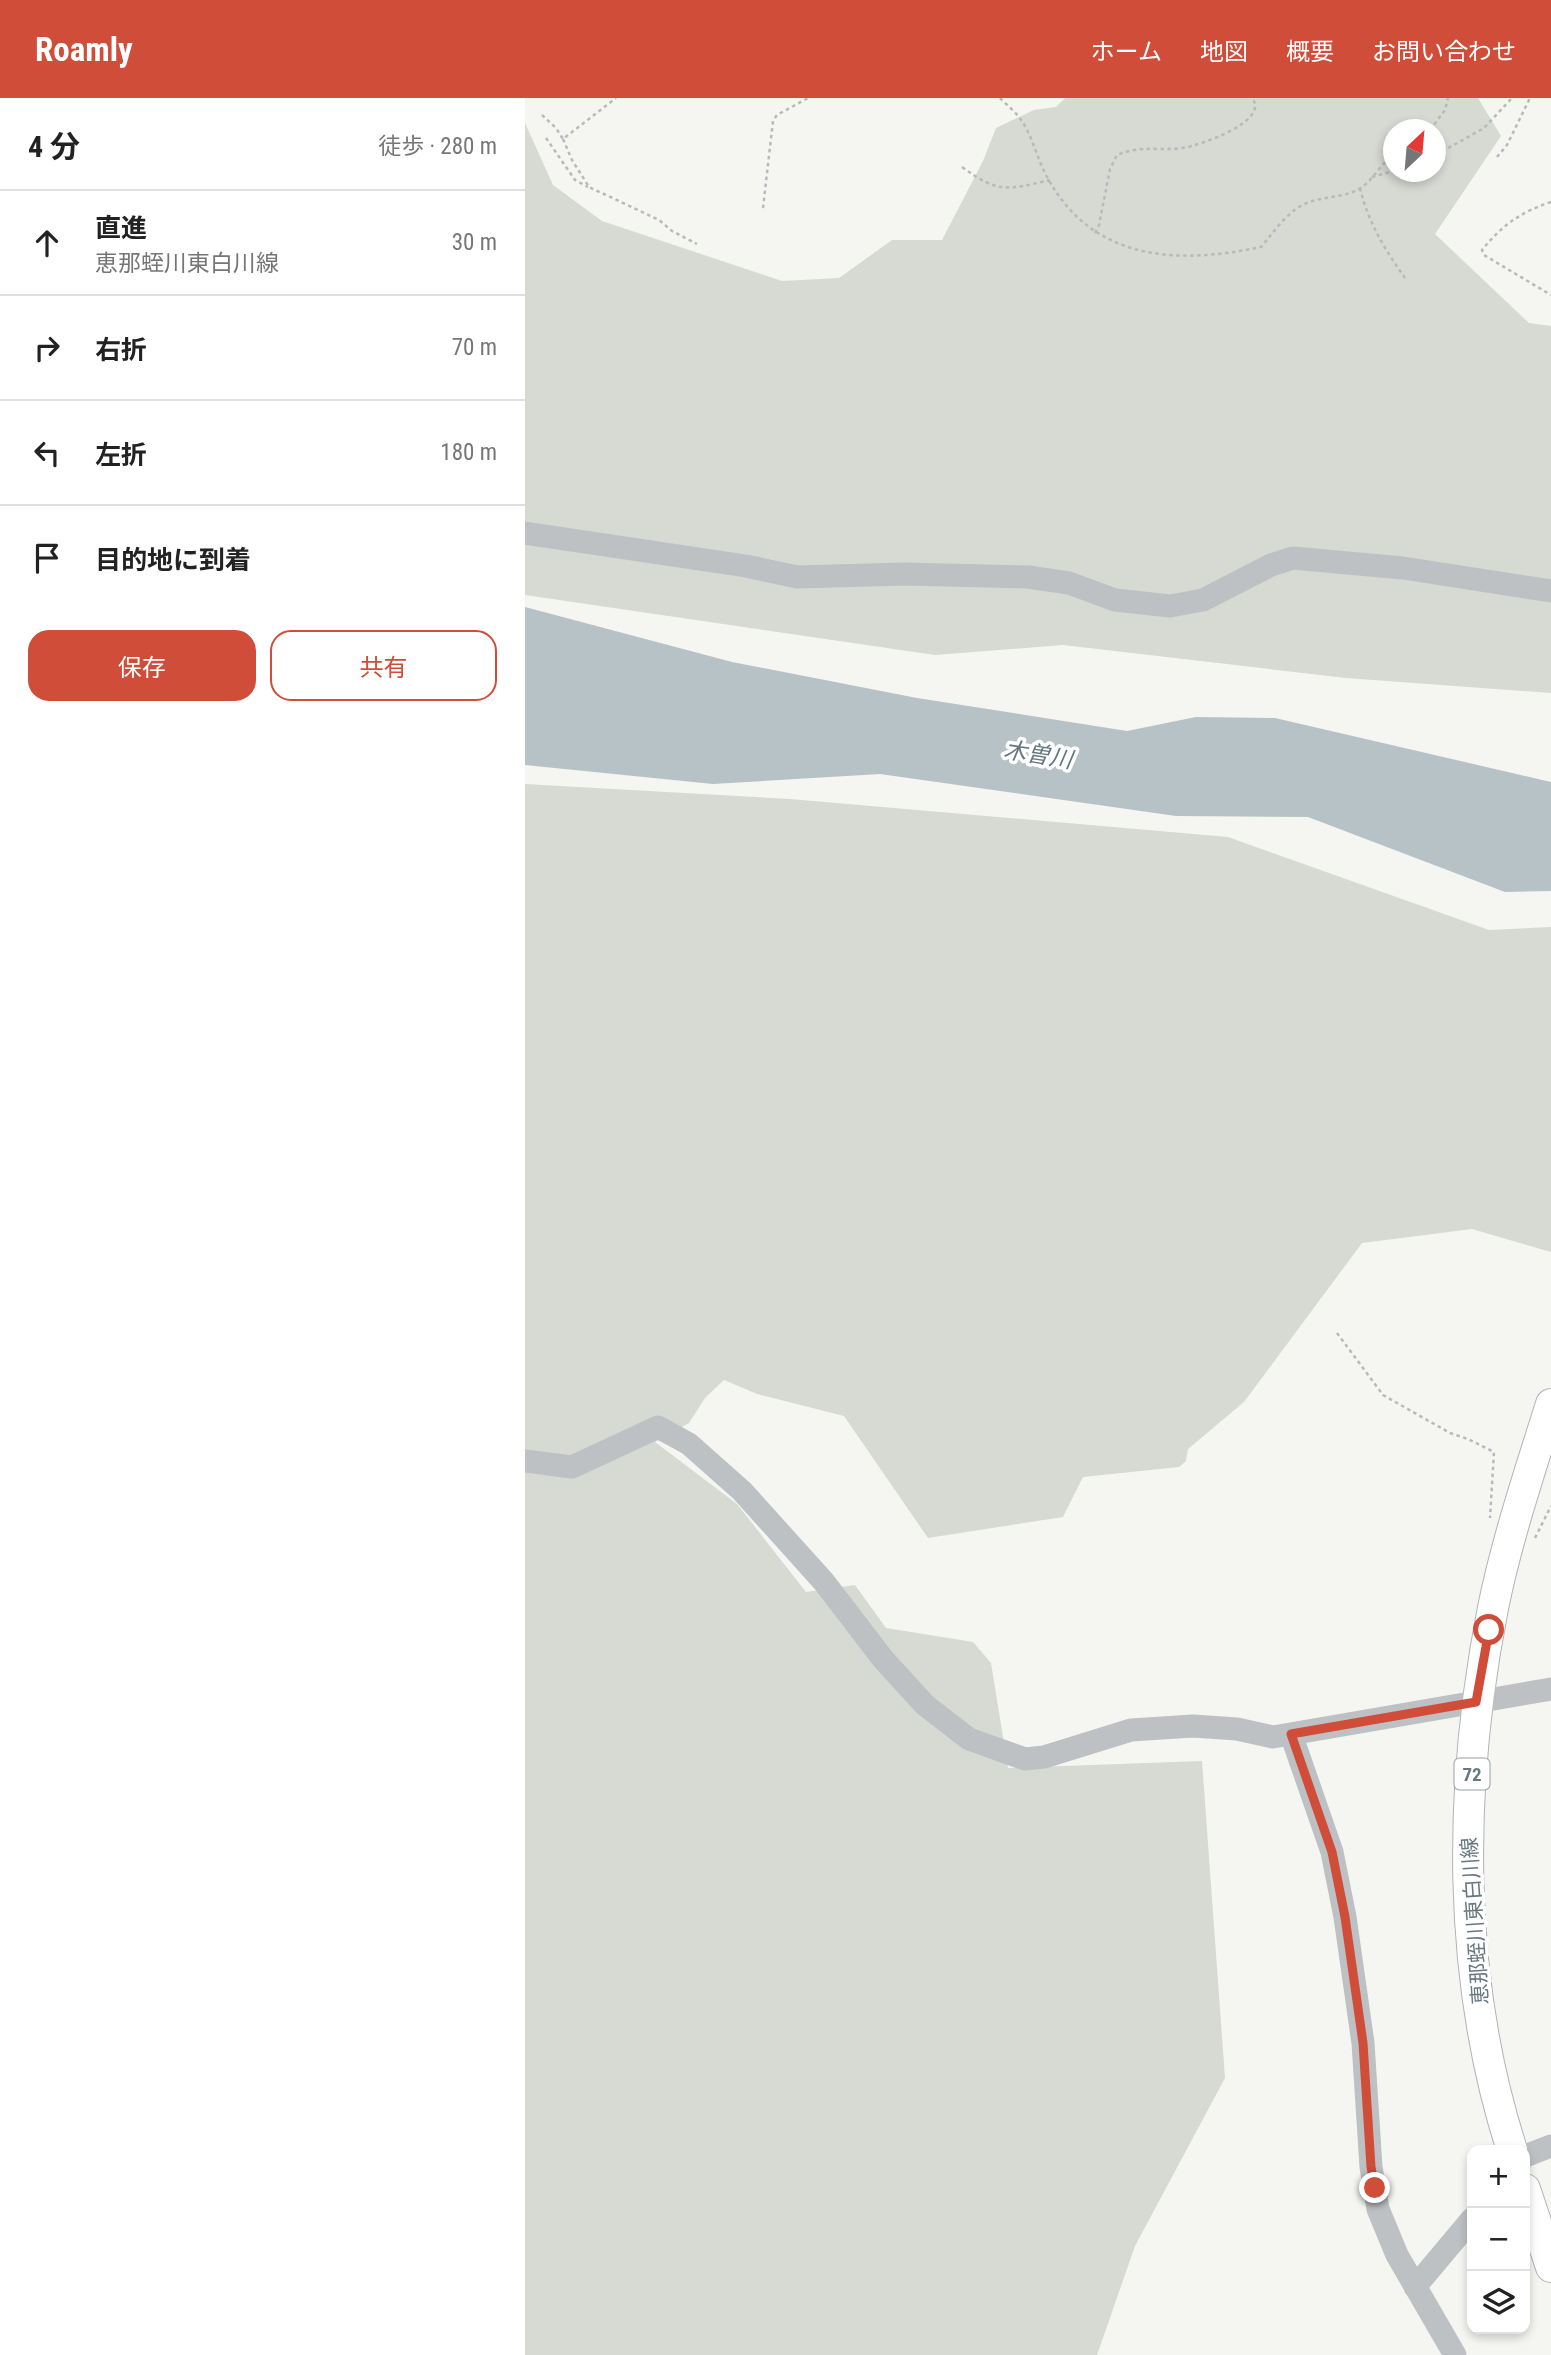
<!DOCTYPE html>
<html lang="ja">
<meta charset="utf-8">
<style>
:root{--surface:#fff;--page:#f6f6f6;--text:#222;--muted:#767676;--line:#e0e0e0;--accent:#cf4d39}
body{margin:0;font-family:"Roboto Condensed","Noto Sans JP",sans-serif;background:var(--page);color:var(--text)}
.controls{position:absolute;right:21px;bottom:21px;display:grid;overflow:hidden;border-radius:14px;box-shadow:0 4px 10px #0003}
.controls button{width:63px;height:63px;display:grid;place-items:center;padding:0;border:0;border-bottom:2px solid var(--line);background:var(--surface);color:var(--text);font:35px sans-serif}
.compass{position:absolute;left:858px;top:21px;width:63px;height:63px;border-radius:50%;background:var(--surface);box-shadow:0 4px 10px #0003;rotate:26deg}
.stop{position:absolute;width:21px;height:21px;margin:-16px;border:5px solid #cf4d39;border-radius:50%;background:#fff}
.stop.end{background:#cf4d39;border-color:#fff;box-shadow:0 2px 7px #0008}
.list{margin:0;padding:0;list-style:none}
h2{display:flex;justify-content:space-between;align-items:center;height:91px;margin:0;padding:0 28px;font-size:30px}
h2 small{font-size:23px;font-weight:400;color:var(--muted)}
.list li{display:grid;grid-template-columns:46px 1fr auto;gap:21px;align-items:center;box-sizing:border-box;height:105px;padding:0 28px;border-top:2px solid var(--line)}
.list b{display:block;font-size:26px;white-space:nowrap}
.list p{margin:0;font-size:23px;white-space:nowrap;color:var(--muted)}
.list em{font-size:23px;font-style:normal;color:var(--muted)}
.actions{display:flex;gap:14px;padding:21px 28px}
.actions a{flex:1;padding:16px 0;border:2px solid var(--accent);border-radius:21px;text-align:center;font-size:24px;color:var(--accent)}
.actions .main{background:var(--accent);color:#fff}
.icon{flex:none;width:38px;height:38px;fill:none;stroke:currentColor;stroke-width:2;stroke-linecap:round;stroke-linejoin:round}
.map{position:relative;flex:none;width:1026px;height:2257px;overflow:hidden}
header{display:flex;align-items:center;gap:42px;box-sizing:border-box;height:98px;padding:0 35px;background:var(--accent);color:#fff}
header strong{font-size:33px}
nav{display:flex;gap:38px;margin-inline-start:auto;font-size:24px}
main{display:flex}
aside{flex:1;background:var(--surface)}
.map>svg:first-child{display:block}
</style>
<header>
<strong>Roamly</strong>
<nav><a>ホーム</a><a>地図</a><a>概要</a><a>お問い合わせ</a></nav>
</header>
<main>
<aside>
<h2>4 分<small>徒歩 · 280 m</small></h2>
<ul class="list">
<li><svg class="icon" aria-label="ahead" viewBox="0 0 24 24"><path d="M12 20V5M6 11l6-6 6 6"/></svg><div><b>直進</b><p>恵那蛭川東白川線</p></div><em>30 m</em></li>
<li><svg class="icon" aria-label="right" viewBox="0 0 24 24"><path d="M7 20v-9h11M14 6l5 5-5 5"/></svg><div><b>右折</b></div><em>70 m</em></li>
<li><svg class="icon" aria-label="left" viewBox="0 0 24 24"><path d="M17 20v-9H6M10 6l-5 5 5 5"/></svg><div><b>左折</b></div><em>180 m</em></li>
<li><svg class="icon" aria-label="arrive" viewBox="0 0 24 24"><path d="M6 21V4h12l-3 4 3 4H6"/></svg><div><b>目的地に到着</b></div></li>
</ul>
<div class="actions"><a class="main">保存</a><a>共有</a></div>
</aside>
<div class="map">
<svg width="1026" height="2257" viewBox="0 0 1026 2257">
<rect width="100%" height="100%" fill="#f5f5f2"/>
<path fill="#d6dad2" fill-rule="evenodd" d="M 540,0 L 953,0 L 976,38 L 910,136 L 1004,225 L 1026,228 L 1026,595 L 821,580 L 538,547 L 410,557 L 0,497 L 0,25 L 28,87 L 77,123 L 257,183 L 314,180 L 367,142 L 417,142 L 458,63 L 471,30 L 509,12 L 531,9 ZM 869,32 L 911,32 L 911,74 L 869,74 Z
M 0,686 L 265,701 L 703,739 L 964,832 L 1026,829 L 1026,1154 L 947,1131 L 837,1145 L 719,1304 L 663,1351 L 661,1363 L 654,1369 L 558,1379 L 538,1419 L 403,1440 L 319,1318 L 232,1296 L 199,1282 L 180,1300 L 164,1325 L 130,1344 L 212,1406 L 281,1494 L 330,1487 L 361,1530 L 448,1544 L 466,1565 L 483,1670 L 677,1663 L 700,1980 L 610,2148 L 572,2257 L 0,2257 Z"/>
<path fill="#b6c2c5" d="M 0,509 L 207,564 L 392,600 L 602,633 L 671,619 L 750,620 L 1026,684 L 1026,793 L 980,794 L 783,719 L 651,718 L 355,676 L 188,686 L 0,667 Z"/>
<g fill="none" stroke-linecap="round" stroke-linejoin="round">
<g stroke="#afb4b6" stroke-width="32">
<path id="major" d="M 987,2052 C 931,1878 933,1688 968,1510 C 982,1441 1005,1373 1026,1306
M 1000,2091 L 1026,2169"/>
</g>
<path stroke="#b7babc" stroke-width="2.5" stroke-dasharray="3.5 3.5" stroke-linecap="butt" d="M 475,0 C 481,6 488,12 494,19 C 507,36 511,58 521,77 C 566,163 651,167 736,149 C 750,133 762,113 782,105 C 799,98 818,100 834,91 C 848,83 855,66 869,56
M 17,17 L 31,30 L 38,41 L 91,0
M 905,32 L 920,12 L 923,0
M 21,40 L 50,82 L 63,89
M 38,41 L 47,62 L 64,89 L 134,122 L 147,133 L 172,146
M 911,57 L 959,30 L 987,0
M 972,59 L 982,47 L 1005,0
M 437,69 C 474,96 482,92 525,82
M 847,79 L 869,73
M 835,90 C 843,124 860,152 880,180
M 1026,104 C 996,114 977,127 957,152 L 959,157 L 1026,197
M 238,110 L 248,23 L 252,17 L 283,0
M 570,135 L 574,127 L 585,71 L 592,57 C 616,47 633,53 657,50 C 674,48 746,23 727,0
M 812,1235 L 858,1297 L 925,1335 L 943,1341 L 969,1354 L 965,1420
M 1010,1440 L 1026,1408"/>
<path stroke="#bdc1c4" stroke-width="23" d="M 0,435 L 221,468 L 272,479 L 380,476 L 503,479 L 544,485 L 590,502 L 645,508 L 678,502 L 746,467 L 768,460 L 878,470 L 1026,493
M 0,1363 L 47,1369 L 133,1329 L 164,1346 L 217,1393 L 299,1484 L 358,1561 L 400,1607 L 444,1641 L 500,1661 L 519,1659 L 606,1632 L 668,1628 L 712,1631 L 748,1639 L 1026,1591
M 766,1636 L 807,1754 L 820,1819 L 838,1945 L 846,2069 L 853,2111 L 872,2157 L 930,2257
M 1000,2058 L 1026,2048
M 890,2189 L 947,2121"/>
<use href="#major" stroke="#fff" stroke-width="30"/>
</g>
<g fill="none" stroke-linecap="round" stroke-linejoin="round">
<path stroke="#cf4d39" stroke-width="9" d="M 850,2090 L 846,2069 L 838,1945 L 820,1819 L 807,1754 L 766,1636 L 951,1604 L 964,1532"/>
</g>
<g text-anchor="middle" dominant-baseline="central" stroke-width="7" stroke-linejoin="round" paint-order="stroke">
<rect fill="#fff" stroke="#95a0a6" stroke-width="2" x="929.5" y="1660.5" width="35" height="31" rx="5"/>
<g font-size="19" font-weight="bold" fill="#687880">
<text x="947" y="1676">72</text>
</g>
<g font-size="21" fill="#687880" stroke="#fff">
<text transform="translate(950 1823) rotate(-94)">恵那蛭川東白川線</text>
</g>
<g font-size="23" font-style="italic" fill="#63787d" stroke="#fff">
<text transform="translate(513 657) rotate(9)">木曽川</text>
</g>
</g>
</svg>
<div class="controls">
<button>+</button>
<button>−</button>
<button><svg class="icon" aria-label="layers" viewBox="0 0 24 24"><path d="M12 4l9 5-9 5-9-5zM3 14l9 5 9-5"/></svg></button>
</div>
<svg class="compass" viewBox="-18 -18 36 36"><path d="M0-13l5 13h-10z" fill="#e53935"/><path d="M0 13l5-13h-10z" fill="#767676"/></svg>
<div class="stop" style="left:964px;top:1532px"></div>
<div class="stop end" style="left:850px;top:2090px"></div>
</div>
</main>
